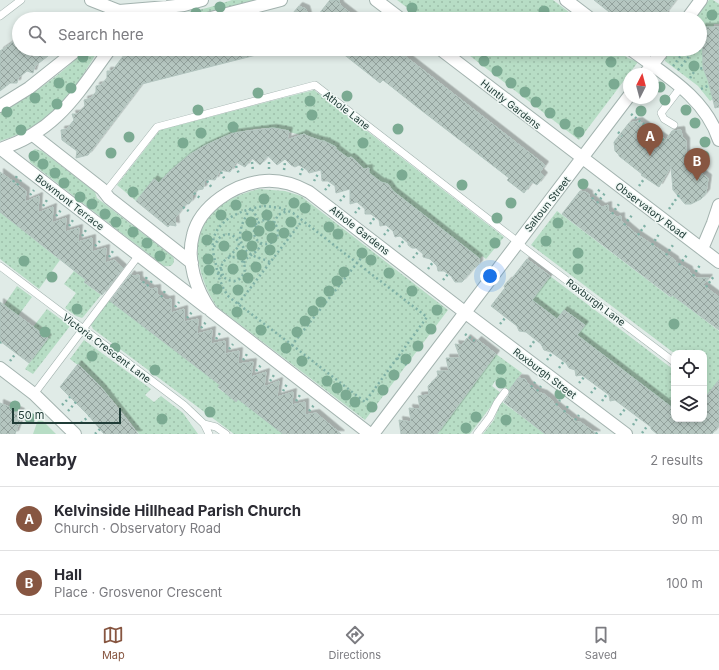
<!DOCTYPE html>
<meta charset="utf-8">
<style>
:root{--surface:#fff;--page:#f7f7f7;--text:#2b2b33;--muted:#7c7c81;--line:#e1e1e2;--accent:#875641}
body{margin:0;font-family:Inter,sans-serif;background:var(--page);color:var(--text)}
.controls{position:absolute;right:12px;bottom:12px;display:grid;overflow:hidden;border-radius:8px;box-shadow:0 2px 6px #0003}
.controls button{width:36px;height:36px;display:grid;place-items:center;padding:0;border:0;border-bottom:1px solid var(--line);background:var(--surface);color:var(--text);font:20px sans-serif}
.compass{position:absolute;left:623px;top:68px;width:36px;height:36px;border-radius:50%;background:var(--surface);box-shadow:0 2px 6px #0003;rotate:6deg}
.scale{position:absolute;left:12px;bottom:10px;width:109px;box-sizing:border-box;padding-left:4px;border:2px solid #203c37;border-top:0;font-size:11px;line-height:14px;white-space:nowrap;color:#203c37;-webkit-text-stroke:3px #f0f8f5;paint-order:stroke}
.you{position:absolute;left:490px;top:276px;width:14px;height:14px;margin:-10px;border:3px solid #fff;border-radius:50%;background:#1a73e8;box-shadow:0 0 0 6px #1a73e833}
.badge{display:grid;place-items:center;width:26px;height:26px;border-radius:50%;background:var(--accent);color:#fff;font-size:13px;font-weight:700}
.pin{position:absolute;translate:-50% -33px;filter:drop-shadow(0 1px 2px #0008)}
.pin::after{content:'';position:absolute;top:21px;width:14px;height:12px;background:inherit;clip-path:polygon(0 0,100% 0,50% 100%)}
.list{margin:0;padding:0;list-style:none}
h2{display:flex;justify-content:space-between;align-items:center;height:52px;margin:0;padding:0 16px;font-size:17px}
h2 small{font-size:13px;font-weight:400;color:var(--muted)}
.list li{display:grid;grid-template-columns:26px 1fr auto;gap:12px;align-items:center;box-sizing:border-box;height:64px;padding:0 16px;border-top:1px solid var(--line)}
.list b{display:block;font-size:15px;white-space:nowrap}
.list p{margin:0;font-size:13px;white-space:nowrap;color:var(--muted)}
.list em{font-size:13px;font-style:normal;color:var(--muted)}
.icon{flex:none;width:22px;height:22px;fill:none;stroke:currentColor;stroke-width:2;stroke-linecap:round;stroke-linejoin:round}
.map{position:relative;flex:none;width:719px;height:434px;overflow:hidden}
.search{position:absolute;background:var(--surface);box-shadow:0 2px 6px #0003;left:12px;right:12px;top:12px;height:44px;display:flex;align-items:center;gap:10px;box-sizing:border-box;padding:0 14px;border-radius:22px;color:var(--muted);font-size:15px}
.sheet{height:180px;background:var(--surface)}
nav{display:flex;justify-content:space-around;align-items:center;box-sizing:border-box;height:56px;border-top:1px solid var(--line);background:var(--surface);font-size:11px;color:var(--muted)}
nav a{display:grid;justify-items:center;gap:2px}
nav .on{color:var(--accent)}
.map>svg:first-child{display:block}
</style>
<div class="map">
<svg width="719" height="434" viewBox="0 0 719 434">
<defs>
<pattern id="grass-dots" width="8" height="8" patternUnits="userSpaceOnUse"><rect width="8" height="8" fill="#b7ddc5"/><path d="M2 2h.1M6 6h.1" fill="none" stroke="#9dbfaa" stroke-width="1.8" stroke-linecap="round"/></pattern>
<pattern id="building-cross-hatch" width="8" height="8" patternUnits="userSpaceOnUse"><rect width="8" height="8" fill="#b5c6c0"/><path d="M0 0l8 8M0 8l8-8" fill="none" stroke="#93a29d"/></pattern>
<filter id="shadow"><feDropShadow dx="3.5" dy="-3.5" stdDeviation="0" flood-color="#0004"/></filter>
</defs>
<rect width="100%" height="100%" fill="#e0ebe7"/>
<path fill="url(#grass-dots)" d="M 232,0 L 263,0 L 190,19 L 141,19 C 146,16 177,14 187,12 C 202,10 217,5 232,0 Z
M 397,0 L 553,0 L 578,19 L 422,19 Z
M 709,0 L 713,0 L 719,4 L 719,24 L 714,24 L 704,64 L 708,80 L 715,98 L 710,101 L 698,86 L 665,61 L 665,57 L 671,49 L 700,49 L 700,19 L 694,19 Z
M 86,49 L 98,49 C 95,57 89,65 84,73 C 64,106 37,130 0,141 L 0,113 C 32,95 61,75 86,49 Z
M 461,49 L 616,49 L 628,58 L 638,62 L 579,140 Z
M 314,90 L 504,237 L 486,259 L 482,256 L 480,259 L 391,190 L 388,184 L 382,183 L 369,173 L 367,169 L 364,169 L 351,157 L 348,158 L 336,149 L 335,147 L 327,144 L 327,142 L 322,141 L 304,134 L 301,135 L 289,132 L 288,130 C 283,130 276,128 270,128 C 228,128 186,151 159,183 L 154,179 L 149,185 L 155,189 L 140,196 L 136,201 L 117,185 L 160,130 Z
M 35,149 L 42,151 L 95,192 L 97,198 L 172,256 L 174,259 C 174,266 170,267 164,266 L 30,162 L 29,156 L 31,152 Z
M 259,189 L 285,191 L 301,196 L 448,310 L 365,420 L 217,307 C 209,295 203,282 200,268 C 189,222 218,199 259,189 Z
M 557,211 L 670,297 L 672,295 L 719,331 L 719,380 L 704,399 L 704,353 L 674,353 L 531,245 Z
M 0,212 L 60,260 L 39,289 L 0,259 Z
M 74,271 L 86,280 L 85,283 L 101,295 L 84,316 L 82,318 L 76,316 L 65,308 L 76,293 L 64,284 Z
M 550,276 L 674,370 L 674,409 L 577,335 L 584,325 L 565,310 L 557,319 L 532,300 Z
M 17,286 L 32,297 L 18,316 L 4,305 Z
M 108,299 L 220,385 L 218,388 L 223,392 L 226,389 L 233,395 L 231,398 L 236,402 L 238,399 L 285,434 L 234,434 L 93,329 L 90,323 Z
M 47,309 L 70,326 L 33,374 L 25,369 L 48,338 L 33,327 Z
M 84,340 L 151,389 L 145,395 L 154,402 L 161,396 L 183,413 L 198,434 L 139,434 C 119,407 97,379 70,359 Z
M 496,354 L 522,373 L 508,391 L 495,381 L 492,386 L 501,393 L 470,434 L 437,434 Z
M 501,401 L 545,434 L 483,434 L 494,420 Z"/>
<path fill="#b7ddc5" d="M 39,417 L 56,434 L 33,434 Z"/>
<path fill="url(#building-cross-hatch)" stroke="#b2c5bf" filter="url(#shadow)" d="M 330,0 L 339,0 L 340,5 L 358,19 L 315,19 Z
M 594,0 L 676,0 L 665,14 L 666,18 L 661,19 L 618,19 Z
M 299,6 L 306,9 L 309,19 L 288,19 Z
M 702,27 L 719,27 L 719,107 L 715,108 L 708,80 L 703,68 Z
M 19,38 L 19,49 L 57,49 L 35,66 L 33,73 L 27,71 L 18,78 L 17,83 L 10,83 L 0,91 L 0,51 Z
M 138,49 L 263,49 L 264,53 L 142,84 L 88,155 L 76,158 L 77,151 L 62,140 L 61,130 L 67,129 L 74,120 L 72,114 L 77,114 L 85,106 L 84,100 L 91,98 L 96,92 L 96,86 L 101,85 L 107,78 L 107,71 L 112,71 L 124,55 L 137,52 Z
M 337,49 L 396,49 L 545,165 L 540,172 L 544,176 L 537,185 L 532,182 L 524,193 L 507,180 L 509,178 L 421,110 L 383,80 L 380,83 Z
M 639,121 L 666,140 L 672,131 L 681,130 L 682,136 L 686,141 L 686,153 L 701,164 L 701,173 L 708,178 L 706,193 L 701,199 L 691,204 L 685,204 L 673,190 L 671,166 L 659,187 L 641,175 L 642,174 L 619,156 L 619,155 L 615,151 L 614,142 L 629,123 Z
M 273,128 L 289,131 L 287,140 L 304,134 L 309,137 L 322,141 L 324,141 L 336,147 L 336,149 L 348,158 L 351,157 L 355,160 L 364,169 L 369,168 L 369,173 L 381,182 L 388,184 L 393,191 L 479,258 L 479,264 L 476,267 L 474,268 L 462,282 L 455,282 L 451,276 L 444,271 L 438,271 L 437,266 L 430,259 L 423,257 L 423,254 L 416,248 L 412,248 L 408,245 L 408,243 L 400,236 L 395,237 L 393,231 L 386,225 L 380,226 L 379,220 L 371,214 L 365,214 L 365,209 L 357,202 L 350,204 L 350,189 L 336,193 L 335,186 L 328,181 L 322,181 L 321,170 L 309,173 L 307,170 L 299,165 L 295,167 L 291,165 L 285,159 L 277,165 L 268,156 L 260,165 L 252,158 L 245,167 L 236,162 L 230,172 L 220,170 L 215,180 L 205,179 L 203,189 L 198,190 L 192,196 L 192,200 L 189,204 L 186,204 L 175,218 L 176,226 L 170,225 L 168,227 L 136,201 L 154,179 L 159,183 L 167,174 L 189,155 L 204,146 L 233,133 Z
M 0,172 L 26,191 L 25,202 L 39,196 L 38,213 L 53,207 L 52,223 L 66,218 L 65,232 L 79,228 L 78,242 L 92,238 L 92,252 L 106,248 L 105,263 L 114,260 L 123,268 L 102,295 L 84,282 L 86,280 L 0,212 Z
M 580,191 L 585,192 L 589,194 L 589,197 L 602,207 L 608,205 L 608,211 L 617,217 L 621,216 L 621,221 L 635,233 L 675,260 L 675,262 L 689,270 L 689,272 L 697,278 L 709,278 L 703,285 L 719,297 L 719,330 L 672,295 L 671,297 L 562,214 Z
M 527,259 L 550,276 L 532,300 L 557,319 L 564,310 L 585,325 L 577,335 L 674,409 L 674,419 L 704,419 L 704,399 L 719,380 L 719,425 L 712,434 L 657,434 L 651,429 L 651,427 L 615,400 L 610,401 L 609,395 L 582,375 L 576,376 L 575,370 L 569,368 L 566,363 L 551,352 L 544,350 L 541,344 L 526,332 L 519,331 L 517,326 L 491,306 L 505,288 L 504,286 L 508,281 L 510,281 Z
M 131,274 L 133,276 L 139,275 L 139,280 L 151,289 L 157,288 L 157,294 L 166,300 L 171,299 L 171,313 L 184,309 L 184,322 L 198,319 L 197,334 L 212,330 L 211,344 L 225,341 L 225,354 L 239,351 L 238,364 L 253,362 L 251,377 L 266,372 L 264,387 L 279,381 L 277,397 L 293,392 L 292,405 L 305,402 L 305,415 L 316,413 L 341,434 L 283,434 L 238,399 L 236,402 L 218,387 L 220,385 L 110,301 Z
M 0,302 L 48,338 L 29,363 L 0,341 Z
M 467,338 L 474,344 L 478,340 L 496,354 L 437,434 L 401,434 L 399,420 L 411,422 L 409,408 L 420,409 L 418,396 L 429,395 L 428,386 L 438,376 L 437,371 L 449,371 L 446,358 L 460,358 L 455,344 L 462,345 Z
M 78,364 L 101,387 L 138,434 L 104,434 L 89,416 L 60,387 Z
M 518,378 L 525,379 L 528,384 L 538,392 L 544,394 L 553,401 L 553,403 L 577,422 L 580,422 L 597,434 L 545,434 L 504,402 L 509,395 L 509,390 Z
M 0,403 L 21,412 L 20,415 L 21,418 L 15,434 L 0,434 Z"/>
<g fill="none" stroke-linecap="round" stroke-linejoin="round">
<g stroke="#a3b3af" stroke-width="8">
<path id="service" d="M 0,16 L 21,0
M 674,125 L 664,119 L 661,113 L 681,87
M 105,193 L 157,127 L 315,85 L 518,242 L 524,248 L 674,362
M 0,266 L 184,405 L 204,424 L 209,434
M 34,394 L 139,255
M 204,424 L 216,427 L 226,434
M 477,434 L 490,417 L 497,403 L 505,392"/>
</g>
<g stroke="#a3b3af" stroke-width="14">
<path id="minor" d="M 91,0 L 119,11 L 167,7 L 184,5 L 202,0
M 376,0 L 401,19
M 566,0 L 591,19
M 110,19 L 119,11
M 207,19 L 281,0
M 687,19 L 701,0
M 440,49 L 719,262
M 630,49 C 665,75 705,97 719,140
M 645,74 L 664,49
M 0,106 L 29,88 L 78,49
M 33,135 L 102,189 L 109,198 L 192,263
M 0,149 C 57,131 77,94 110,49
M 1,149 L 207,308
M 702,249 L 713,223 L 719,205
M 0,368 L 34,394 L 75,434
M 370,434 L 211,311 C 196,290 186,261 193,235 C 200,206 235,183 265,181 C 280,180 296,185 309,192 L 471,317 L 626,434
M 373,434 L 629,96"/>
</g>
<path stroke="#7fb0a5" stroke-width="2.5" stroke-dasharray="2 3" stroke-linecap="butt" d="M 700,43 L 703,43
M 673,66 L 686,49
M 678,70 L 694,50 L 703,50
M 690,78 L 696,69 L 705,68
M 701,89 L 710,85
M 631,114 L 665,141
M 618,132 L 622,136
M 252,162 L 253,171
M 236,166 L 239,174
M 269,169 L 269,160
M 284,170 L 285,162
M 221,172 L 225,180
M 300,175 L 303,167
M 207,181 L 212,188
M 314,181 L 318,174
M 13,182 L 17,176
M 17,185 L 21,180
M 639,186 L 644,179
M 325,190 L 331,183
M 194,193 L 201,199
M 30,195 L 34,190
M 592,199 L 600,189
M 340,201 L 346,194
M 597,203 L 605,193
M 43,206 L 47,200
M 264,206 L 281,208 L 293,213 L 357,263 L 292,345 L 229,297 C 222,288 218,276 216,265 C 214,257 212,249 213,241 C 217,218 245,209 264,206 Z
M 183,207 L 190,212
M 669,209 L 679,195
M 355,213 L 361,206
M 612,214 L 619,204
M 56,216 L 61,210
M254 232a12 12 0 1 1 24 0a12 12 0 1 1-24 0Z
M 274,223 L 278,215 L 287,211
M 370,224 L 375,217
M 256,225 L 257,217 L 251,208 C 241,222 232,244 252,255 C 257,258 264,259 270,262
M 624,225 L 633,214
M 69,226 L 73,220
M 384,235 L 390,228
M 638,235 L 646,224
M 82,236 L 86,230
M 652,245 L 659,234
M 95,246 L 100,241
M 214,247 C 216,243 218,238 222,236 C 230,231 239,238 239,246 L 228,258
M 399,247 L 404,240
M 666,255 L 673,245
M 109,257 L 113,251
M 413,258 L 419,251
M 244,263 C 247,254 258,255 261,243
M 679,265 L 687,255
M 221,267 L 218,274 C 223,276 226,280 232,281 C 242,282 249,269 242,261 C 231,250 215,263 224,277
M 428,269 L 433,262
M 693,276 L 700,265
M 443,280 L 448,274
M 143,283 L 147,277
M 147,286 L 152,281
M 706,287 L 714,276
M 161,297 L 165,291
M 238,304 L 302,221
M 175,307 L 179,302
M 187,318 L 192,312
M 500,324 L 506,317
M 201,328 L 206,322
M 465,334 L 476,342
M 216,339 L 220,333
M 0,343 L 1,342
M 530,347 L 535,340
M 229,349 L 233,344
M 286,353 L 292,345 L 365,402 L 427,317 L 357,263 L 366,252
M 397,358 L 408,366
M 243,360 L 247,354
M 547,360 L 552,353
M 10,361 L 16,353
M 559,368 L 564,361
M 256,371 L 261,365
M 270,381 L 274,375
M 579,383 L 584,377
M 531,387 L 535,382
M 283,391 L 287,384
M 537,391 L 541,386
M 591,393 L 597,386
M 296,401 L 300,395
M 602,401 L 607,394
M 62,405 L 70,397
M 556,405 L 560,400
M 68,411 L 76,402
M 309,411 L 314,405
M 564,412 L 568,406
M 620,415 L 626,408
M 575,420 L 579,415
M 81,423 L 89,416
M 633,425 L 638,417
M 642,433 L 648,425
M 95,434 L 100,429
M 596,434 L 599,430"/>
<use href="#service" stroke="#fff" stroke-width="7"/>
<use href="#minor" stroke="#fff" stroke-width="12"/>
</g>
<g fill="#7baa92">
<circle cx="220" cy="7" r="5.5"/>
<circle cx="412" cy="8" r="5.5"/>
<circle cx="544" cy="11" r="5.5"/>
<circle cx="196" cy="13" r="5.5"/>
<circle cx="712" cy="15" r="5.5"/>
<circle cx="83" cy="57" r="5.5"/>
<circle cx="484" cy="61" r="5.5"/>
<circle cx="611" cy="62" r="5.5"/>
<circle cx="694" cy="66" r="5.5"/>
<circle cx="497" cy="71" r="5.5"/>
<circle cx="59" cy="83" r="5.5"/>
<circle cx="511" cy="83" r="5.5"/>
<circle cx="614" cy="84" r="5.5"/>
<circle cx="660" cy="87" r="5.5"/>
<circle cx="71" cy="88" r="5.5"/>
<circle cx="525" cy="92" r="5.5"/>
<circle cx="258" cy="93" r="5.5"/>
<circle cx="347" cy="96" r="5.5"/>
<circle cx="35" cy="98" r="5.5"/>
<circle cx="665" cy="100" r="5.5"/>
<circle cx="310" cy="101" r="5.5"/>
<circle cx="536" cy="102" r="5.5"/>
<circle cx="57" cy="104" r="5.5"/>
<circle cx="198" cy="110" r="5.5"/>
<circle cx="686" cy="110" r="5.5"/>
<circle cx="641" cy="111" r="5.5"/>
<circle cx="7" cy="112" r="5.5"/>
<circle cx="550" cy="113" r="5.5"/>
<circle cx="312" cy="115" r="5.5"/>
<circle cx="695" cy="123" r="5.5"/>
<circle cx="565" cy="124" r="5.5"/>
<circle cx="233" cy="127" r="5.5"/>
<circle cx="398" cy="129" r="5.5"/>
<circle cx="21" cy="130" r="5.5"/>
<circle cx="579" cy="132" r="5.5"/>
<circle cx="201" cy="133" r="5.5"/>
<circle cx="129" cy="137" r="5.5"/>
<circle cx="705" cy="142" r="5.5"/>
<circle cx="183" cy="143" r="5.5"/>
<circle cx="363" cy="143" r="5.5"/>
<circle cx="111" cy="153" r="5.5"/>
<circle cx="34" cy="156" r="5.5"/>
<circle cx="704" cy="156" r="5.5"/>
<circle cx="43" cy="164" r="5.5"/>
<circle cx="55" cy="173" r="5.5"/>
<circle cx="402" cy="175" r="5.5"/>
<circle cx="64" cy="183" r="5.5"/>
<circle cx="583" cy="184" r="5.5"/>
<circle cx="462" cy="185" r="5.5"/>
<circle cx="133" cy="192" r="5.5"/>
<circle cx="80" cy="197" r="5.5"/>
<circle cx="264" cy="199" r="5.5"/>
<circle cx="294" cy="203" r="5.5"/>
<circle cx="511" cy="203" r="5.5"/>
<circle cx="92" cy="204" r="5.5"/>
<circle cx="236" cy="205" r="5.5"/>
<circle cx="305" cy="208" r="5.5"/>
<circle cx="105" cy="214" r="5.5"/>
<circle cx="221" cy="215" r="5.5"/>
<circle cx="267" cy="215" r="5.5"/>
<circle cx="497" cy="218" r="5.5"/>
<circle cx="116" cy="222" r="5.5"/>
<circle cx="251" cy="222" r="5.5"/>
<circle cx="291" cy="222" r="5.5"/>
<circle cx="558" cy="223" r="5.5"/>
<circle cx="270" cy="226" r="5.5"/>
<circle cx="329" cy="227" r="5.5"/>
<circle cx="259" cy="231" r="5.5"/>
<circle cx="133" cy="232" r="5.5"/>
<circle cx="284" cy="233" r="5.5"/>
<circle cx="338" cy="234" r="5.5"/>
<circle cx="247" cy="236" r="5.5"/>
<circle cx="272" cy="238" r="5.5"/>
<circle cx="207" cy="240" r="5.5"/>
<circle cx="546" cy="241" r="5.5"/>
<circle cx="147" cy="243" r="5.5"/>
<circle cx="495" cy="243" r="5.5"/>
<circle cx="224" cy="246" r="5.5"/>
<circle cx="252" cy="246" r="5.5"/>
<circle cx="270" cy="250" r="5.5"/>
<circle cx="362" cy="253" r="5.5"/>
<circle cx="578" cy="253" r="5.5"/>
<circle cx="242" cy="255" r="5.5"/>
<circle cx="160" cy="256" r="5.5"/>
<circle cx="208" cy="259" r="5.5"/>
<circle cx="371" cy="260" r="5.5"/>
<circle cx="24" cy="261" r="5.5"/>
<circle cx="256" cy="267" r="5.5"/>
<circle cx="233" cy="269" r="5.5"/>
<circle cx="578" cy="269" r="5.5"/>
<circle cx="209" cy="270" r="5.5"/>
<circle cx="344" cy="272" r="5.5"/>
<circle cx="389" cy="273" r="5.5"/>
<circle cx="52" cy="277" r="5.5"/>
<circle cx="248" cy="278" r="5.5"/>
<circle cx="337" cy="281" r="5.5"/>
<circle cx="217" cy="289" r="5.5"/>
<circle cx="238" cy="290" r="5.5"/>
<circle cx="329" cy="291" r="5.5"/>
<circle cx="412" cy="291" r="5.5"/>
<circle cx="321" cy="302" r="5.5"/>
<circle cx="77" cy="309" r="5.5"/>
<circle cx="437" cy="310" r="5.5"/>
<circle cx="313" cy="311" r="5.5"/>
<circle cx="237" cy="312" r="5.5"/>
<circle cx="305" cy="321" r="5.5"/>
<circle cx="674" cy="324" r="5.5"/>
<circle cx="431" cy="329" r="5.5"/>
<circle cx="261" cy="330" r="5.5"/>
<circle cx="45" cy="332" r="5.5"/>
<circle cx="297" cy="332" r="5.5"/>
<circle cx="418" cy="346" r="5.5"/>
<circle cx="115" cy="348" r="5.5"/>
<circle cx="286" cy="348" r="5.5"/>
<circle cx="92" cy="356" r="5.5"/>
<circle cx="406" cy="359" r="5.5"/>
<circle cx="302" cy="361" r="5.5"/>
<circle cx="501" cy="369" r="5.5"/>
<circle cx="155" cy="370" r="5.5"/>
<circle cx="394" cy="375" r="5.5"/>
<circle cx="327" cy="381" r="5.5"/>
<circle cx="501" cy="383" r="5.5"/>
<circle cx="337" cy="388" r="5.5"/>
<circle cx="383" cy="390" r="5.5"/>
<circle cx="560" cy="394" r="5.5"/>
<circle cx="346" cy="395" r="5.5"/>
<circle cx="355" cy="402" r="5.5"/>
<circle cx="15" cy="406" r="5.5"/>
<circle cx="372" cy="407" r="5.5"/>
<circle cx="210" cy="412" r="5.5"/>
<circle cx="476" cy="417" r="5.5"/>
<circle cx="30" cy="418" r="5.5"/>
<circle cx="162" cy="419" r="5.5"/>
<circle cx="506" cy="420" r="5.5"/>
<circle cx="466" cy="428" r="5.5"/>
</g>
<g text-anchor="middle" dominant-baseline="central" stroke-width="3" stroke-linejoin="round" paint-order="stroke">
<g font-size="10" fill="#203c37" stroke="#f0f8f5">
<text transform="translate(511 104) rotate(38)">Huntly Gardens</text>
<text transform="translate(347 110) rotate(38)">Athole Lane</text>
<text transform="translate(70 202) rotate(38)">Bowmont Terrace</text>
<text transform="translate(547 204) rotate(-52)">Saltoun Street</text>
<text transform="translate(651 210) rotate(37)">Observatory Road</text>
<text transform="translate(360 230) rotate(38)">Athole Gardens</text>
<text transform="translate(596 302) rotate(37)">Roxburgh Lane</text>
<text transform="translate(107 348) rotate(37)">Victoria Crescent Lane</text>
<text transform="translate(545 373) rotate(37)">Roxburgh Street</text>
</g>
</g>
</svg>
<div class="controls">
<button><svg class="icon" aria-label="locate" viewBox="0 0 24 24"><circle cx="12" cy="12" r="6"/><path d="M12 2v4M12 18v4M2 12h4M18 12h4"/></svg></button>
<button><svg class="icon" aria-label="layers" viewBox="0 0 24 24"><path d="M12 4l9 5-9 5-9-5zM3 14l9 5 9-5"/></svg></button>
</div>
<svg class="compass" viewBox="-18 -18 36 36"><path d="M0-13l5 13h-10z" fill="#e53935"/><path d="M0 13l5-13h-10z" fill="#7c7c81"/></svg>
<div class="scale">50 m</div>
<div class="you"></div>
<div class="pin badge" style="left:650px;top:156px">A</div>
<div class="pin badge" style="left:697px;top:181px">B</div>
<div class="search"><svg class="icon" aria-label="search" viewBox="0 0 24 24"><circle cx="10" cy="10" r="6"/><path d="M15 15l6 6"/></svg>Search here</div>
</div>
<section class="sheet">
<h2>Nearby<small>2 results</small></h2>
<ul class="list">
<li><span class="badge">A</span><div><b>Kelvinside Hillhead Parish Church</b><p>Church · Observatory Road</p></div><em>90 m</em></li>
<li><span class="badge">B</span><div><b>Hall</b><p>Place · Grosvenor Crescent</p></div><em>100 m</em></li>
</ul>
</section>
<nav>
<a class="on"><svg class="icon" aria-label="map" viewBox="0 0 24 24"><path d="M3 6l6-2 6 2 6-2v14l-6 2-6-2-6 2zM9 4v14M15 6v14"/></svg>Map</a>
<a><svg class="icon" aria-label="directions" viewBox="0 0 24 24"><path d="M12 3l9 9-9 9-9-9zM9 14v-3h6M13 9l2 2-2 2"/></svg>Directions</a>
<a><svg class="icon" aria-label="saved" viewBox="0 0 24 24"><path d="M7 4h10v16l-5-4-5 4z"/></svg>Saved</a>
</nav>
